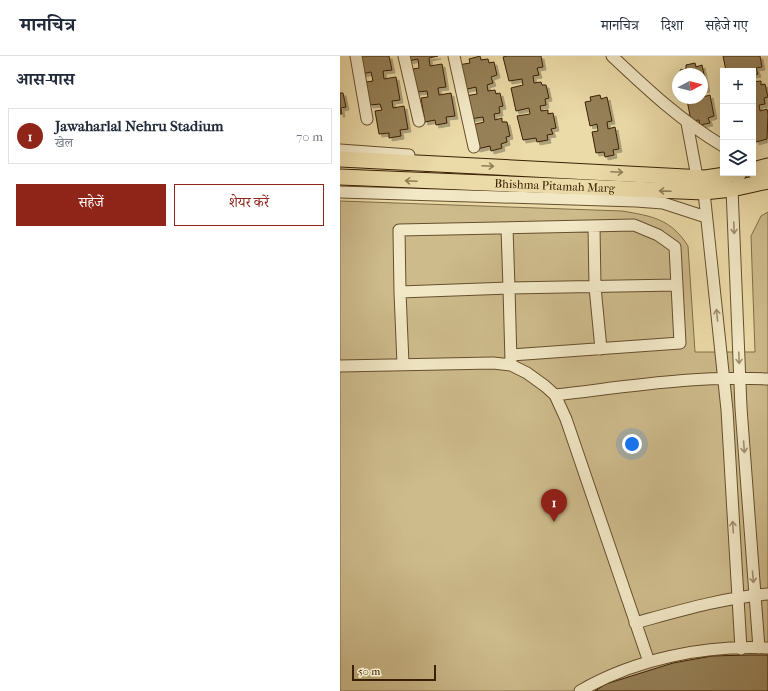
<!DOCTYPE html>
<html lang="hi">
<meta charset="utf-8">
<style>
:root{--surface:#fff;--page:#f2f2f3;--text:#1f2937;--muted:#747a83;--line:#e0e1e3;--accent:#8f2418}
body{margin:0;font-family:"IM FELL French Canon","Noto Serif Devanagari",serif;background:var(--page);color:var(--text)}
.controls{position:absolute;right:12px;top:12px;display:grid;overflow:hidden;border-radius:0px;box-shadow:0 4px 16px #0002}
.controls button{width:36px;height:36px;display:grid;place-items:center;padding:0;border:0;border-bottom:1px solid var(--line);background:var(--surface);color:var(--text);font:20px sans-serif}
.compass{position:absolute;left:332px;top:12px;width:36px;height:36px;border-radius:50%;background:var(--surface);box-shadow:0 4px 16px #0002;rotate:83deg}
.scale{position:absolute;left:12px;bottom:10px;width:84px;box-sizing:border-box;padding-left:4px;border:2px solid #392003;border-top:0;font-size:11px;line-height:14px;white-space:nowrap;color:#392003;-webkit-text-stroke:3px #f2e8c6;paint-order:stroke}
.you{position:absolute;left:292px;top:388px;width:14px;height:14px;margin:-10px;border:3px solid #fff;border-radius:50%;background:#1a73e8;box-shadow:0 0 0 6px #1a73e833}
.badge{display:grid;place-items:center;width:26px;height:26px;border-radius:50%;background:var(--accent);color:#fff;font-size:13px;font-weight:700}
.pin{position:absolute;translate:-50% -33px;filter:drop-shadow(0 1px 2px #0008)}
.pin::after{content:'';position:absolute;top:21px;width:14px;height:12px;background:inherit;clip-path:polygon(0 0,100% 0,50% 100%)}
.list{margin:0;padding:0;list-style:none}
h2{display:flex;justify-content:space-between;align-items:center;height:52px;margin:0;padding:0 16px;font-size:17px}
h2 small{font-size:13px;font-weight:400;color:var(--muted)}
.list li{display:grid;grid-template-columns:26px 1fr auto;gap:12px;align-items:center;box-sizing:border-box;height:56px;margin:0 8px 8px;padding:0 8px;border:1px solid var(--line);border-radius:0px}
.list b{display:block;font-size:15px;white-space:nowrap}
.list p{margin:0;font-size:13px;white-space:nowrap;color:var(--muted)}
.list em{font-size:13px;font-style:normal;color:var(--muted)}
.actions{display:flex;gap:8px;padding:12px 16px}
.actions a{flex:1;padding:9px 0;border:1px solid var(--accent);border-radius:0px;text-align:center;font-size:14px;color:var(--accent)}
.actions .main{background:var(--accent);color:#fff}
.icon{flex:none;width:22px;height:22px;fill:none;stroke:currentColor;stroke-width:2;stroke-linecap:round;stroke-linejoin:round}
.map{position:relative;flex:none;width:428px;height:635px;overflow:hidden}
header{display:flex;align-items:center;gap:24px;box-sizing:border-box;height:56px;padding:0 20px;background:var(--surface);border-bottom:1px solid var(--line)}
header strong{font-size:19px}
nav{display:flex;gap:22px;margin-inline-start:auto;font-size:14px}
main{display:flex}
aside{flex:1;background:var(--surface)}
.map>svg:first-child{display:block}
</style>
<header>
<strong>मानचित्र</strong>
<nav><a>मानचित्र</a><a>दिशा</a><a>सहेजे गए</a></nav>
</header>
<main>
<aside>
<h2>आस-पास<small></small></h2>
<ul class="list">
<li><span class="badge">1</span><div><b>Jawaharlal Nehru Stadium</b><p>खेल</p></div><em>70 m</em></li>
</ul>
<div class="actions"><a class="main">सहेजें</a><a>शेयर करें</a></div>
</aside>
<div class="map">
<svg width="428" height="635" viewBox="0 0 428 635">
<defs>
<filter id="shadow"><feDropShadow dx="3" dy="3" stdDeviation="0" flood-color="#0004"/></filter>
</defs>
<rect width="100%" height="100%" fill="#ebdba8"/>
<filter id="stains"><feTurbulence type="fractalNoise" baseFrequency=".005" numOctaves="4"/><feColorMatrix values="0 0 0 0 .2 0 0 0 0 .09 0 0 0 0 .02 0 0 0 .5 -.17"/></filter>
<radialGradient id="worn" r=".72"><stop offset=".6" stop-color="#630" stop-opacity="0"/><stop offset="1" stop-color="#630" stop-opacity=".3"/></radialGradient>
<path fill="#cdbb8c" stroke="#836e48" d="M 0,145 L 282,155 C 312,160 331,163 348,190 L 355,296 L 415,296 L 411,180 L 421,160 L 428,156 L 428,635 L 0,635 Z"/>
<path fill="#968159" stroke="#392003" filter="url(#shadow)" d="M 18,0 L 49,0 L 52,14 L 43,15 L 44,23 L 56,21 L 60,44 L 52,45 L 53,52 L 64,50 L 68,73 L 60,74 L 61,80 L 49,82 L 49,77 L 39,78 L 35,55 L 42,54 L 40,48 L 30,49 L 26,26 L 33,25 L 31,16 L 22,18 Z
M 67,0 L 98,0 L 89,2 L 90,10 L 102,8 L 106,31 L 98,32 L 99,39 L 111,37 L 115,60 L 106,61 L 107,67 L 96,69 L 95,64 L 85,66 L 81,42 L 88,41 L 87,35 L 77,36 L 73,13 L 79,12 L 78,3 L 68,5 Z
M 140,0 L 141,4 L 148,3 L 149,7 L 154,6 L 157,19 L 151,21 L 153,27 L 147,29 L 148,35 L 155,34 L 156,38 L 160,37 L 163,50 L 159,51 L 160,57 L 154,58 L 155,64 L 162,62 L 162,66 L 167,66 L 170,80 L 166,81 L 167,86 L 161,88 L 162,92 L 151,95 L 150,90 L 137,93 L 132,69 L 144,66 L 143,61 L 130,63 L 125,40 L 137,38 L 136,31 L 123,34 L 118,9 L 130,7 L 129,3 Z
M 167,0 L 201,0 L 203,11 L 197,12 L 199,19 L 193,20 L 194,27 L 201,26 L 202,29 L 206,29 L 209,42 L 205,43 L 206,49 L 200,50 L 201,55 L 208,54 L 208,58 L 213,57 L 216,72 L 211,73 L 213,78 L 207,79 L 208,84 L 197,86 L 196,82 L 183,84 L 177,60 L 190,58 L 189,52 L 176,55 L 171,32 L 183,29 L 182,23 L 169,25 L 163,1 Z
M 383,0 L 420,0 L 422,11 L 416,12 L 418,18 L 413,19 L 413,15 L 386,15 Z
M 355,7 L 356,11 L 362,9 L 367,33 L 362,34 L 362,18 L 341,18 L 340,14 L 346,13 L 346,9 Z
M 413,25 L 413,26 L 421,25 L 421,29 L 425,28 L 428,41 L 424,42 L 425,48 L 419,49 L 420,55 L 427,53 L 428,58 L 427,83 L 416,86 L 415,81 L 413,81 Z
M 362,35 L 363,41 L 370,39 L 374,60 L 368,62 L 370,67 L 360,69 L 359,64 L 351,65 L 347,44 L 362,42 Z
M 0,37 L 3,37 L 6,51 L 1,52 L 2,58 L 0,58 Z
M 260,39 L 261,43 L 267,41 L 272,65 L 267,66 L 268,73 L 275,71 L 279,93 L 273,94 L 274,99 L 265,101 L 264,96 L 256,97 L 252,76 L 258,75 L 257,68 L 250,70 L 245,46 L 251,45 L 250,41 Z
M 409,599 L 428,599 L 428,635 L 255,635 L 266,628 L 333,607 L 372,600 Z"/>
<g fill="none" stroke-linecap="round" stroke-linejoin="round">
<g stroke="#664f2c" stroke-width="13">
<path id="minor" d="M 16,0 L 27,63
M 64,0 L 79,65
M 114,0 L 134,91
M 272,0 C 307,33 341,65 383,90
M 347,67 L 357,121
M 0,94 L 69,99
M 392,133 L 401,352 L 419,592
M 0,136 L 296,145 L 323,147 L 366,161
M 364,136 L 387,354 L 401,593
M 254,170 L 255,231 L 261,293
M 167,172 L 169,232 L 337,229
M 60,236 L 59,174 L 294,169 L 318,179 L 335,191 L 340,287 L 171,299
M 63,308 L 60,236 L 169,232 L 171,306
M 0,310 L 153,307 L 171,309 L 187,317 L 205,330 L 215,339 L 226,363 L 309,606
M 215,339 C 286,331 357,319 428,323
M 295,567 C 339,555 382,542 428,538
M 240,635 C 295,603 364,589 428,592"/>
</g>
<g stroke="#392003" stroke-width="17">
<g id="major">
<path d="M 0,103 L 365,122 L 399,117"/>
<path d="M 413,114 L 428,110"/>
<path id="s1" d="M 0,121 L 364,136 L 392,133 L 428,125"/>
</g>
</g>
<use href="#minor" stroke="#f2e8c6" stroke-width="11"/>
<use href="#major" stroke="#ebdba8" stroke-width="15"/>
</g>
<defs><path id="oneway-shaft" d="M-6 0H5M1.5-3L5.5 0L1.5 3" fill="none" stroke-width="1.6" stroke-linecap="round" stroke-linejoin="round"/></defs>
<g stroke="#927e56">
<use href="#oneway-shaft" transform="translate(148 110) rotate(3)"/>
<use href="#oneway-shaft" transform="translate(277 116) rotate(3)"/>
<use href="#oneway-shaft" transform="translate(71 125) rotate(-177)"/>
<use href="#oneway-shaft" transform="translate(325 135) rotate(-178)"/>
</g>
<g stroke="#9f8e6e">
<use href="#oneway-shaft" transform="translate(394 172) rotate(88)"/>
<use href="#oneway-shaft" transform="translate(377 259) rotate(-96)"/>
<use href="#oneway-shaft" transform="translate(399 302) rotate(88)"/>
<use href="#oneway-shaft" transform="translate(404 391) rotate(86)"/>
<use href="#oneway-shaft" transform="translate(393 471) rotate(-93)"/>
<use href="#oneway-shaft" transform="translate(413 521) rotate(85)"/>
</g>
<g text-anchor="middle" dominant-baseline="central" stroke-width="3" stroke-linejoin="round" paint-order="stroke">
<g font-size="12" fill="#392003" stroke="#f2e8c6">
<text stroke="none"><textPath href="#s1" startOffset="215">Bhishma Pitamah Marg</textPath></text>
</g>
</g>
<rect width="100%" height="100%" filter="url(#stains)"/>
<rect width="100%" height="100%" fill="url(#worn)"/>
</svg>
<div class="controls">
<button>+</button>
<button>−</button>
<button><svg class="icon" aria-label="layers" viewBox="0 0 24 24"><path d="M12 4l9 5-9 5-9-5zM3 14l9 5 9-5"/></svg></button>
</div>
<svg class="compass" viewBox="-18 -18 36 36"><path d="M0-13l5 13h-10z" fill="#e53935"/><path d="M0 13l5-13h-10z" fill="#747a83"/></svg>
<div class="scale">50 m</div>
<div class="you"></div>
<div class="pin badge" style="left:214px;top:466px">1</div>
</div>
</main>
